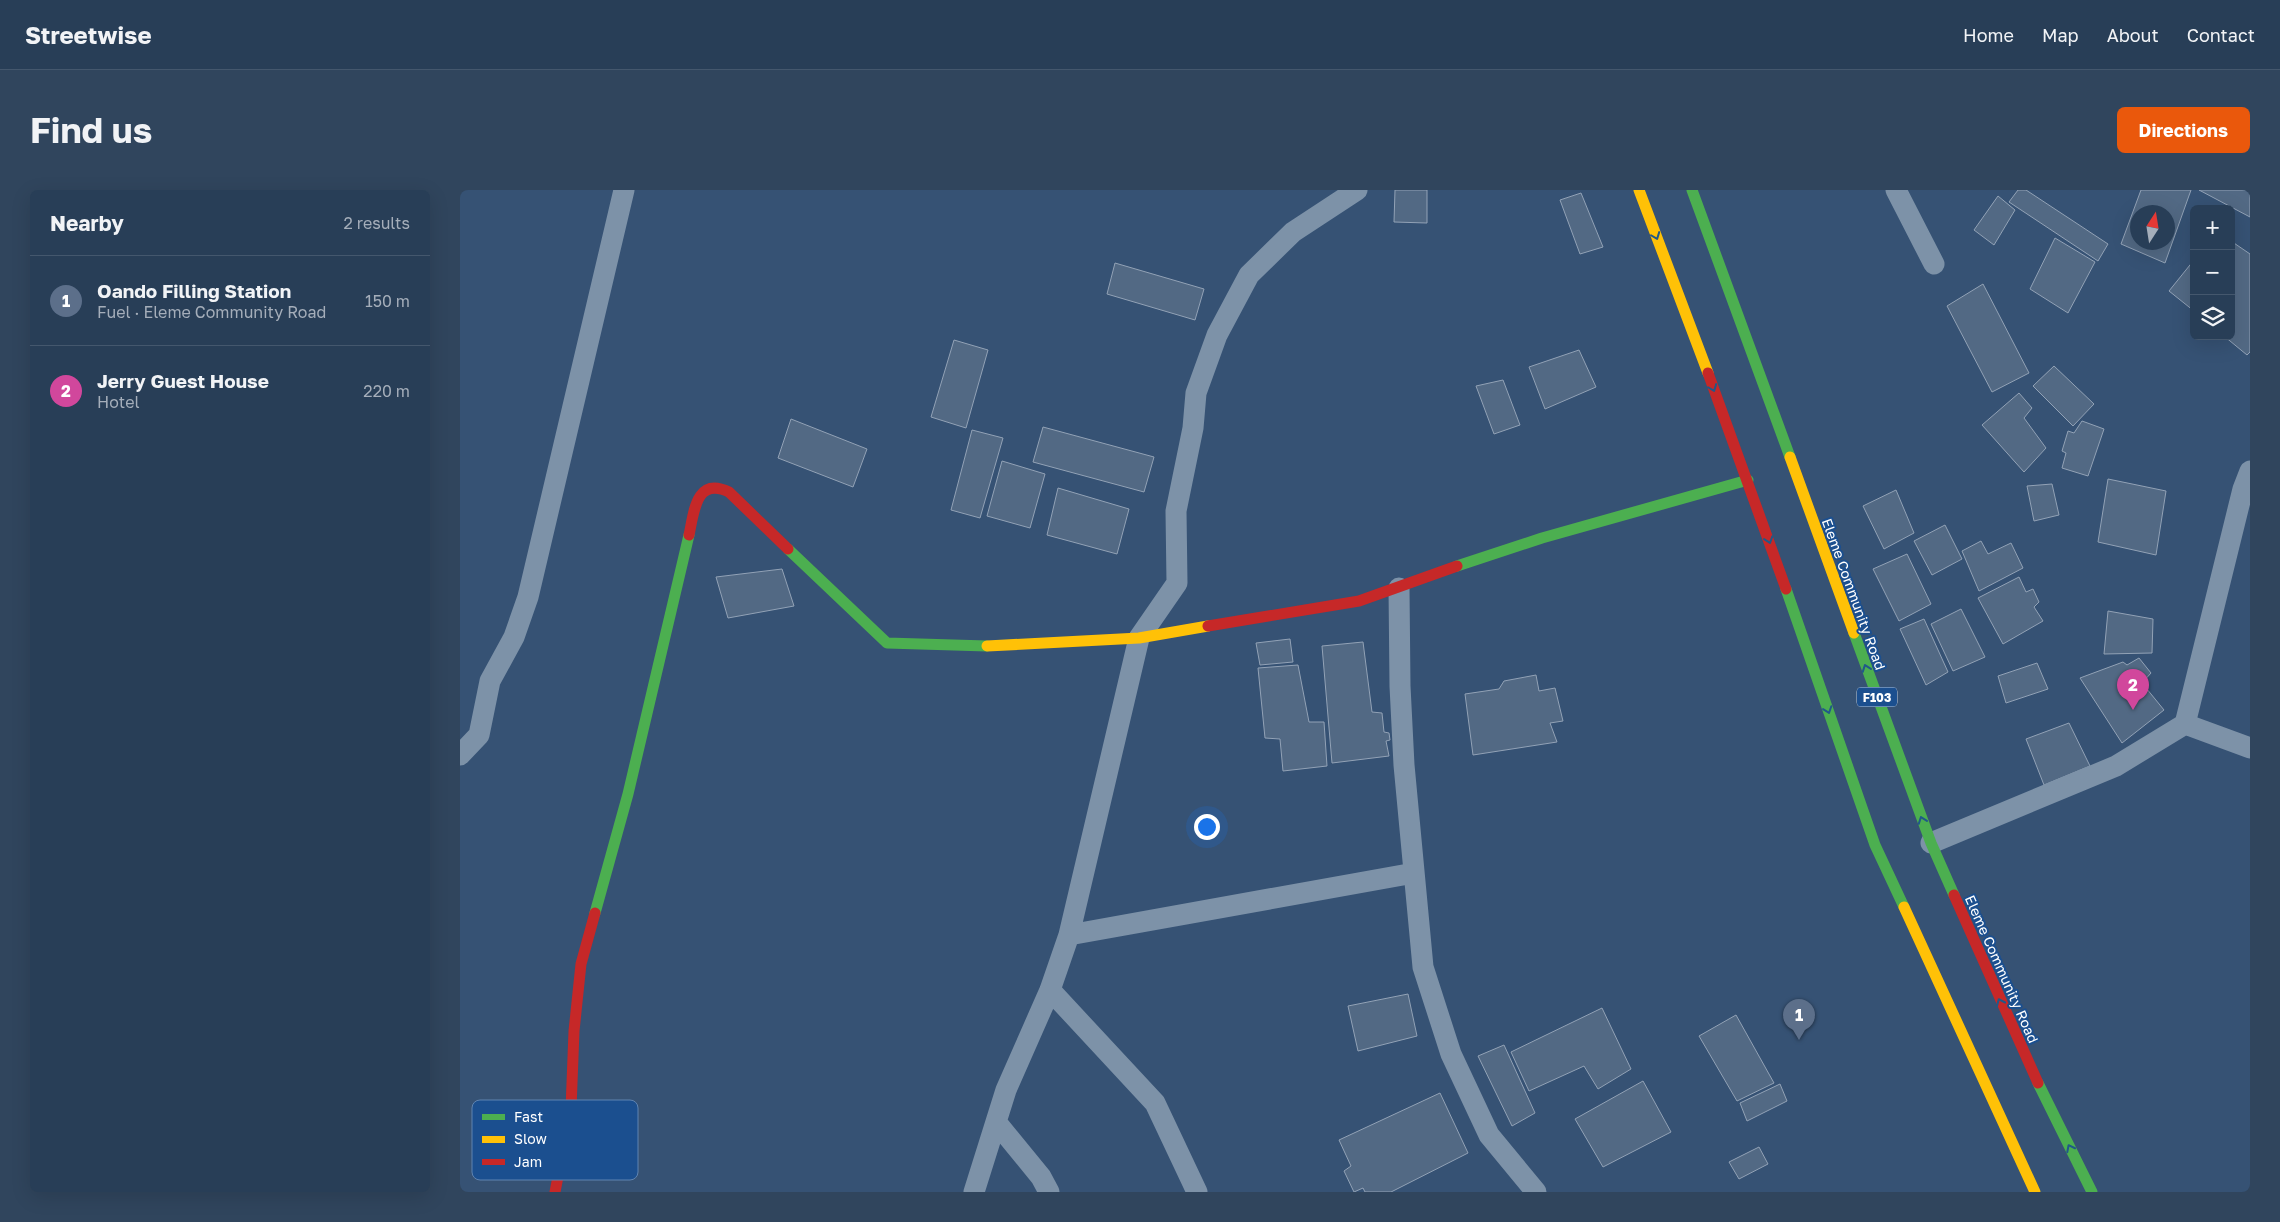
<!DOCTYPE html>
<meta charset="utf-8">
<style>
:root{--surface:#283e57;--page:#30455d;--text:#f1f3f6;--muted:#a5aeba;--line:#44576d;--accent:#ea580c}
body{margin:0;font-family:"Golos Text",sans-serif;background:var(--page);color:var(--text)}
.controls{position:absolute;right:15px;top:15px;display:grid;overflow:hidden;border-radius:8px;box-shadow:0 5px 20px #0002}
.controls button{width:45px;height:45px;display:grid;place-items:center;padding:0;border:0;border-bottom:1px solid var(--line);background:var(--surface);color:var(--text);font:25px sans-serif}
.compass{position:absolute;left:1670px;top:15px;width:45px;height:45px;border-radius:50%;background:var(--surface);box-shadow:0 5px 20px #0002;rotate:12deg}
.you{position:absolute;left:746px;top:636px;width:18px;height:18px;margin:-12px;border:4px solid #fff;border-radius:50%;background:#1a73e8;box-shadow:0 0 0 8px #1a73e833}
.badge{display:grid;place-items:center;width:32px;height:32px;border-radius:50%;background:var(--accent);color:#fff;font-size:16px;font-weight:700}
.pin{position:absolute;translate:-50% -41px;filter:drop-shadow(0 1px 2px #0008)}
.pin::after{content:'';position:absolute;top:26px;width:18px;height:15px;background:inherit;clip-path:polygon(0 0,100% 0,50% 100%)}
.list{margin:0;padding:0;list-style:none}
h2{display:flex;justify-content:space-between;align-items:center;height:65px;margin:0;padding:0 20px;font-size:21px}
h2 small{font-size:16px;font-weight:400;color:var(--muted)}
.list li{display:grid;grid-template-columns:32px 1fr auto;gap:15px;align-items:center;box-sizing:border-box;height:90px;padding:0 20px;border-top:1px solid var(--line)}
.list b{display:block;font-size:19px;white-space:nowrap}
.list p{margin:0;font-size:16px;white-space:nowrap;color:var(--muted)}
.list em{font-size:16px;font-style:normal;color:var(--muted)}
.icon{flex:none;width:28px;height:28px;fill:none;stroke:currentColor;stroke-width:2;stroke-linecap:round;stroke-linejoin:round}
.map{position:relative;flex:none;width:1790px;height:1002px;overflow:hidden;border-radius:8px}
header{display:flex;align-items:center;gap:30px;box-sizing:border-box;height:70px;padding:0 25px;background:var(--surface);border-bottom:1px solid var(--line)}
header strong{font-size:24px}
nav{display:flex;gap:28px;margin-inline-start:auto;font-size:18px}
.intro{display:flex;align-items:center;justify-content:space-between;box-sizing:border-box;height:120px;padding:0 30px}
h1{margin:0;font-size:35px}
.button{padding:12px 22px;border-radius:8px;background:var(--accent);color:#fff;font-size:18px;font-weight:700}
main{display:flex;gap:30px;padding:0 30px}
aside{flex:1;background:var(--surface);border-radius:8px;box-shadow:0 5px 20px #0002}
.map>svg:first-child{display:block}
</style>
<header>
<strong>Streetwise</strong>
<nav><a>Home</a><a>Map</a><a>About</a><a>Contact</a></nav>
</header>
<div class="intro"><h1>Find us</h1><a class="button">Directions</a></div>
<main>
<aside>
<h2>Nearby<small>2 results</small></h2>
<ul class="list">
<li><span class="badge" style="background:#5c6f8a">1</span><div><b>Oando Filling Station</b><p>Fuel · Eleme Community Road</p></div><em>150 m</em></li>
<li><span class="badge" style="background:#d1479c">2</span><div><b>Jerry Guest House</b><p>Hotel</p></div><em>220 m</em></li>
</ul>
</aside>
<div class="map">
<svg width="1790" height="1002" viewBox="0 0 1790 1002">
<rect width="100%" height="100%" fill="#365274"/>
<path fill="#526984" stroke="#92a2b6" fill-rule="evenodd" d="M 935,0 L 967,0 L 967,33 L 934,32 Z
M 1558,0 L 1566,0 L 1648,54 L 1638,71 L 1549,12 Z
M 1681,0 L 1731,0 L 1705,73 L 1661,54 ZM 1678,22 L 1708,22 L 1708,52 L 1678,52 Z
M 1739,0 L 1790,0 L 1790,27 Z
M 1121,3 L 1143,57 L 1120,64 L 1100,10 Z
M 1538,6 L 1555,20 L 1534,55 L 1514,40 Z
M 1595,48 L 1635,72 L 1608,123 L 1570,99 Z
M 1771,51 L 1790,64 L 1790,162 L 1787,165 L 1764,146 L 1771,146 Z
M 1734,70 L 1734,121 L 1709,101 Z
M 655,73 L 744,99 L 735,130 L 647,104 Z
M 1523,94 L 1569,183 L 1532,202 L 1487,116 Z
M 494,150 L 528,160 L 506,238 L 471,227 Z
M 1119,160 L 1136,197 L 1085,219 L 1069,177 Z
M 1594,176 L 1634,214 L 1613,236 L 1573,196 Z
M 1043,190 L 1060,235 L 1034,244 L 1016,196 Z
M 1559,203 L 1572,218 L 1564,228 L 1586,258 L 1564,282 L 1522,235 Z
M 331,229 L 407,259 L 393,297 L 318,268 Z
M 1622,231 L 1644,239 L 1628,286 L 1602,278 L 1606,263 L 1602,261 L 1608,241 L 1614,243 Z
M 583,237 L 694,267 L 684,302 L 573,272 Z
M 512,240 L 543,248 L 520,328 L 491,320 Z
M 542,271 L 585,284 L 570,338 L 527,326 Z
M 1648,289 L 1706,301 L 1696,365 L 1638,352 Z
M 1592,294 L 1599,325 L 1574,331 L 1567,296 Z
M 598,298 L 669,319 L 657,364 L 587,345 Z
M 1436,300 L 1454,343 L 1424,359 L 1403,316 Z
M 1485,335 L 1502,369 L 1472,385 L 1454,351 Z
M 1521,351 L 1528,364 L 1551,353 L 1563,378 L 1519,401 L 1502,361 Z
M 1447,364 L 1471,414 L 1439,431 L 1413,379 Z
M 322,379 L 334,416 L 268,428 L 256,387 Z
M 1559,387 L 1566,402 L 1573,399 L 1579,412 L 1574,417 L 1583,431 L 1543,454 L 1518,408 Z
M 1501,419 L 1525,467 L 1493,481 L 1471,434 Z
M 1648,421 L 1693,429 L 1692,463 L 1644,464 Z
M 1464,429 L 1488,482 L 1466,495 L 1440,439 Z
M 830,449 L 833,472 L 800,475 L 796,453 Z
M 903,452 L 912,522 L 922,523 L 924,542 L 929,543 L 930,550 L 926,551 L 929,566 L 872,573 L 862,456 Z
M 1679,468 L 1691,483 L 1682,493 L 1704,520 L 1662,553 L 1620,488 L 1663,472 L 1667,475 Z
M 1577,473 L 1588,499 L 1546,513 L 1538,486 Z
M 838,475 L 849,532 L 864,532 L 867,576 L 823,581 L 820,549 L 805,548 L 798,478 Z
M 1076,485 L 1079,501 L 1095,498 L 1103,531 L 1090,533 L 1097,552 L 1013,565 L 1005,504 L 1039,499 L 1044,491 Z
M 1609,533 L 1630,576 L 1584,595 L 1566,549 Z
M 948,804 L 957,846 L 898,861 L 888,816 Z
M 1142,818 L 1171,879 L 1138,899 L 1124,876 L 1069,901 L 1051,862 Z
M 1276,825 L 1314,893 L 1277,911 L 1239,846 Z
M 1044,855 L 1075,923 L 1052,936 L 1018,866 Z
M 1183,891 L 1211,942 L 1143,977 L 1115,929 Z
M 1320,894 L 1327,911 L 1287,931 L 1280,913 Z
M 980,903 L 1008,963 L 931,1002 L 905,1002 L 903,998 L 894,1002 L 884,981 L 891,976 L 879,950 Z
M 1299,957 L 1308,974 L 1279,989 L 1269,972 Z"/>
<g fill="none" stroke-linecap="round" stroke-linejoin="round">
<path stroke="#7d92a8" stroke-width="21" d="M 1436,0 L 1474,74
M 939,398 L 940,496 L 944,575 L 963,777 L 991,864 L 1029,945 L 1076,1002
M 1725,534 L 1790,558
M 0,565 L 19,545 L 30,491 L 54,447 L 68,407 L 164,0
M 1471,653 L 1656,576 L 1725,534 L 1783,299 L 1790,281
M 609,745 L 954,683
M 590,800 L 695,913 L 737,1002
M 536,932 L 581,987 L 589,1002
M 514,1002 L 546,900 L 590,800 L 609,745 L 679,448 L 717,393 L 716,321 L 733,238 L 736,203 L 757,145 L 789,85 L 833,42 L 897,0"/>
<path stroke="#4caf50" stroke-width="11" d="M 1232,0 L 1330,267
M 328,359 L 427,453 L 527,456
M 997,376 L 1082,348 L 1288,290
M 1326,399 L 1415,655 L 1444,717
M 1394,443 L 1471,653 L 1494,705
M 135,723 L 168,604 L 229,345
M 1578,893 L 1632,1002"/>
<path stroke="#ffc107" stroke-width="11" d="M 1179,0 L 1248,183
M 1330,267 L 1394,443
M 527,456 L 679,448 L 748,436
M 1444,717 L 1575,1002"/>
<path stroke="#c62828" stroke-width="11" d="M 1248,183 L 1326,399
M 229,345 C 234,322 236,286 269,302 L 328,359
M 748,436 L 899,411 L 997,376
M 1494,705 L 1578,893
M 95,1002 L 111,919 L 114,841 L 121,774 L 135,723"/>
</g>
<defs><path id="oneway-chevron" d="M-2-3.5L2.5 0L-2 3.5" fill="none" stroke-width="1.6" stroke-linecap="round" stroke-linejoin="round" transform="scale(1.25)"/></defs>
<g stroke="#205989">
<use href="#oneway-chevron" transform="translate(1196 46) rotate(69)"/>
<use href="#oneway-chevron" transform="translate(1253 198) rotate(69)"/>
<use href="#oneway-chevron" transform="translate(1309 350) rotate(71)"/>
<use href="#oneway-chevron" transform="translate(1406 478) rotate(-110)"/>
<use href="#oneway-chevron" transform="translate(1368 520) rotate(71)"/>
<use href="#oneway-chevron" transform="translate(1462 630) rotate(-110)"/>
<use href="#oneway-chevron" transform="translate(1540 812) rotate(-114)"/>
<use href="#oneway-chevron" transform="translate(1610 958) rotate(-117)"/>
</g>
<g text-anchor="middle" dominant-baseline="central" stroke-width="4" stroke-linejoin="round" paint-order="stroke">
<rect fill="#1b4f8f" stroke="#bbcadd" stroke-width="1" x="1397" y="497.5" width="40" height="19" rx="4"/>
<g font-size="12" font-weight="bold" fill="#fff">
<text x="1417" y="507">F103</text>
</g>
<g font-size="14" fill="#fff" stroke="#1b4f8f">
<text transform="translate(1394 404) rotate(70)">Eleme Community Road</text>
<text transform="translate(1542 779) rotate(66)">Eleme Community Road</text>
</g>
</g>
<rect x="12" y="910" width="166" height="80" rx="8" fill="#1b4f8f" stroke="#5f84b1" stroke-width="1"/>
<rect x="22" y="924" width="23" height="6" fill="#4caf50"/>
<rect x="22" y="946" width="23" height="7" fill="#ffc107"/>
<rect x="22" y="969" width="23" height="6" fill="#c62828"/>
<g font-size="14" fill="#fff">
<text x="54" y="932">Fast</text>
<text x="54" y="954">Slow</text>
<text x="54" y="977">Jam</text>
</g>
</svg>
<div class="controls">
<button>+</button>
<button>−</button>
<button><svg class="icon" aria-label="layers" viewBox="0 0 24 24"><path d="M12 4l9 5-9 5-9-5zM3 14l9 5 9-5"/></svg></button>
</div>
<svg class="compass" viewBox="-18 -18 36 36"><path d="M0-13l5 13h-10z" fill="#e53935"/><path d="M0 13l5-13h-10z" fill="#a5aeba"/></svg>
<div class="you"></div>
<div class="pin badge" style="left:1339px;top:850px;background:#5c6f8a">1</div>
<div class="pin badge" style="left:1673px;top:520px;background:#d1479c">2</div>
</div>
</main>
